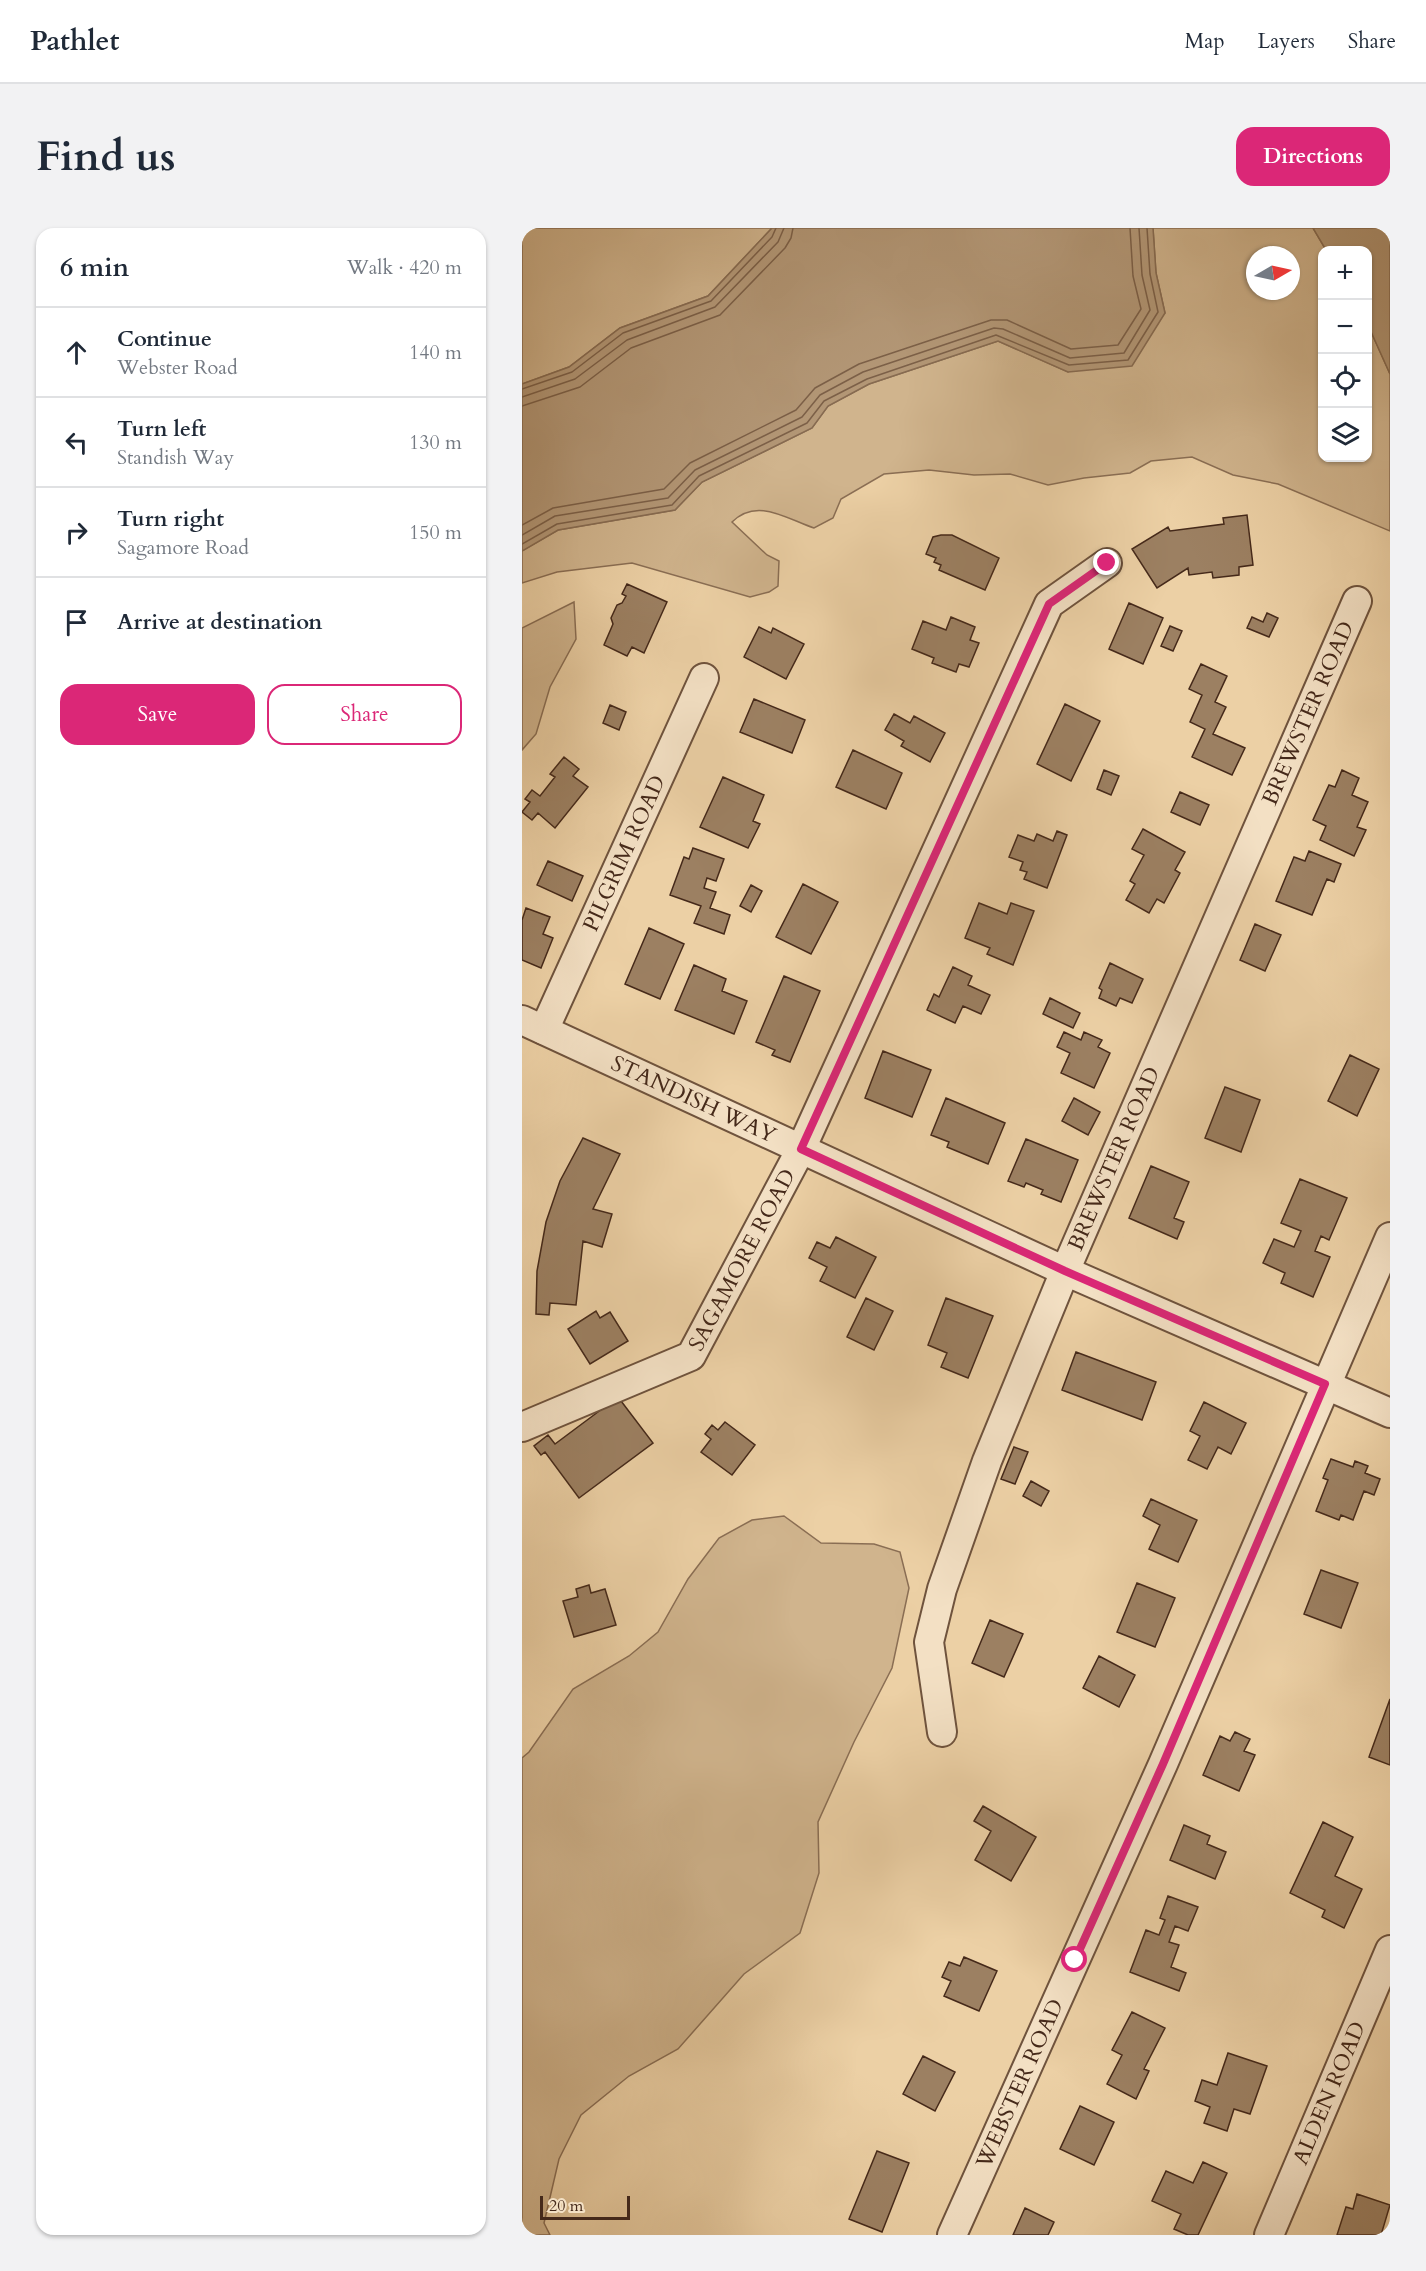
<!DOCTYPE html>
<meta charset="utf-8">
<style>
:root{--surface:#fff;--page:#f2f2f3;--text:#1f2937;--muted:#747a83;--line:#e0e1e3;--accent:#db2777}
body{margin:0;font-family:Cardo,serif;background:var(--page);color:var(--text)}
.controls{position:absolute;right:18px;top:18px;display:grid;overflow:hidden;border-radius:12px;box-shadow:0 2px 4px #0004}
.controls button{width:54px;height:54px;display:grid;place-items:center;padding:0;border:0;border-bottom:2px solid var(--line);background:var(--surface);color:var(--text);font:30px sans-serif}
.compass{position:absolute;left:724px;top:18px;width:54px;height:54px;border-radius:50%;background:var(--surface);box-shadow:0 2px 4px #0004;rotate:81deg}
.scale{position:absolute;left:18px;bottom:15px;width:90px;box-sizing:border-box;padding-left:6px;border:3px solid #45291a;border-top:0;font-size:16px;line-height:21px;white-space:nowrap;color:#45291a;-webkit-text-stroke:4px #f3e0c4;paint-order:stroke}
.stop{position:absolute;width:18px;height:18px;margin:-14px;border:4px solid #db2777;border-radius:50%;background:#fff}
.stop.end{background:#db2777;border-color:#fff;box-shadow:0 2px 6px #0008}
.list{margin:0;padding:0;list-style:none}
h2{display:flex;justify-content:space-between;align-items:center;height:78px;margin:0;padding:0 24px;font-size:26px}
h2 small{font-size:20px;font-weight:400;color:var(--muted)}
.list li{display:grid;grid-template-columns:39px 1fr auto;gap:18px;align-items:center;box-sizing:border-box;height:90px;padding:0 24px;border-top:2px solid var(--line)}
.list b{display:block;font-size:22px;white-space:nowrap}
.list p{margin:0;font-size:20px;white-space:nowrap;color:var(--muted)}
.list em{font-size:20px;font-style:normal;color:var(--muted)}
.actions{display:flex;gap:12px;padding:18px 24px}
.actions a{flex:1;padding:14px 0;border:2px solid var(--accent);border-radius:18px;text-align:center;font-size:21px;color:var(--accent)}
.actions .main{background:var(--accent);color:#fff}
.icon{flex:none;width:33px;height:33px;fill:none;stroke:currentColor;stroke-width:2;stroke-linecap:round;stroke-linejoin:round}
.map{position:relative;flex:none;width:868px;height:2007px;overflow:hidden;border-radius:18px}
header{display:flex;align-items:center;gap:36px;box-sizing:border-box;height:84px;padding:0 30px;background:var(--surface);border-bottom:2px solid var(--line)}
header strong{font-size:28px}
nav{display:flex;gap:33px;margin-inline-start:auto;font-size:21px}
.intro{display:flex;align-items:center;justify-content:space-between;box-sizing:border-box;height:144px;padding:0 36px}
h1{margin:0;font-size:42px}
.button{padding:15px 27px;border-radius:18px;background:var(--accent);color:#fff;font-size:21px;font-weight:700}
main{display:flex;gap:36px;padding:0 36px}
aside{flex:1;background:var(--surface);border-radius:18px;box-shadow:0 2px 4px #0004}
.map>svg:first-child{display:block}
</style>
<header>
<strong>Pathlet</strong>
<nav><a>Map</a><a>Layers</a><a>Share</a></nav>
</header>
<div class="intro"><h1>Find us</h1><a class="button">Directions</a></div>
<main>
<aside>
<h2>6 min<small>Walk · 420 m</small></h2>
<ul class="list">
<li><svg class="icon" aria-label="ahead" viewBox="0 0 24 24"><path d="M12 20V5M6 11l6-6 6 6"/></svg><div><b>Continue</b><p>Webster Road</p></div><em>140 m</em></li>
<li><svg class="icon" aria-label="left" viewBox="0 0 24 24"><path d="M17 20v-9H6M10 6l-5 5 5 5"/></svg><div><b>Turn left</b><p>Standish Way</p></div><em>130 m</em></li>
<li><svg class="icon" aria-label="right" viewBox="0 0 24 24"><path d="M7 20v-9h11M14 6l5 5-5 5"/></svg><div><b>Turn right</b><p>Sagamore Road</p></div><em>150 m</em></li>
<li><svg class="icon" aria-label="arrive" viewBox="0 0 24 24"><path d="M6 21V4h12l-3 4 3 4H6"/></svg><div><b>Arrive at destination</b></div></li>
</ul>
<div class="actions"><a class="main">Save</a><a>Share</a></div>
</aside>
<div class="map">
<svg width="868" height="2007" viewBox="0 0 868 2007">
<rect width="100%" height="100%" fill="#ecd0a5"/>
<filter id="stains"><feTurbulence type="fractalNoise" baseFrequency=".00333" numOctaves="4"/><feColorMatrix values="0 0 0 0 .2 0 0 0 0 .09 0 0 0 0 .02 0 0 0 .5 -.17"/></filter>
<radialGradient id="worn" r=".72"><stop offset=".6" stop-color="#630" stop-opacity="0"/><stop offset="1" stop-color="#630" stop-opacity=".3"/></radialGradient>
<path fill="#d0b48d" stroke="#8a6e54" stroke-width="1.5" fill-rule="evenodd" d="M 0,0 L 250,0 L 186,68 L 98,100 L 47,139 L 0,156 Z
M 631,0 L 791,0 L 804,22 L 800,22 L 800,230 L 846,230 L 846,97 L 868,146 L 868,303 L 756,256 L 711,247 L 670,229 L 629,233 L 608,245 L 562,250 L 526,257 L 488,246 L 452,247 L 407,242 L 362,246 L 319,271 L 311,290 L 292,300 C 265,291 235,269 210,294 L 245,327 L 257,333 L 256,358 L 247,364 L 228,369 L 110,335 L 35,344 L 0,355 L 0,323 L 36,302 L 153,282 L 180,254 L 290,200 L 306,178 L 347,156 L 476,113 L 546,144 L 643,85 L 634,45 ZM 733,27 L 769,27 L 769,63 L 733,63 Z
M 52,374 L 54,411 L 28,459 L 14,506 L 0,522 L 0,400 Z
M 262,1288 L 299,1315 L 352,1316 L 378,1324 L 387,1360 L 370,1440 L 332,1514 L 296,1594 L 297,1645 L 278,1705 L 222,1746 L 156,1821 L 107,1848 L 59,1887 L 37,1931 L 22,1995 L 28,2007 L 0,2007 L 0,1530 L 7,1524 L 51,1461 L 107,1428 L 136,1404 L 166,1351 L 197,1310 L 230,1292 Z"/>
<path fill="#b39776" stroke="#876b51" stroke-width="1.5" d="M 250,0 L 631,0 L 634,45 L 643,85 L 610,138 L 546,144 L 476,113 L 347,156 L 306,178 L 290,200 L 180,254 L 153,282 L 36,302 L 0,323 L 0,156 L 47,139 L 98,100 L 186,68 Z
M 791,0 L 868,0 L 868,146 L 846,97 L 846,22 L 804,22 Z"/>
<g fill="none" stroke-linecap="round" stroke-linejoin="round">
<path stroke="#7c6048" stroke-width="1.5" d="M 0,161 L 50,144 L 101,105 L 189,73 L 250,9 L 254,0
M 0,169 L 53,151 L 105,112 L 193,79 L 256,14 L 262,0
M 0,178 L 58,159 L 109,120 L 198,87 L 263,20 L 269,10 L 271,0
M 0,297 L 31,280 L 142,261 L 168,235 L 274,182 L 293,160 L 337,136 L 469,92 L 485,92 L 549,121 L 596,117 L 619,81 L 611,48 L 608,0
M 0,307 L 33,288 L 146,270 L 173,242 L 280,189 L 298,167 L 341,144 L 472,100 L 481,101 L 548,130 L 602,125 L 628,82 L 620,47 L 617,0
M 0,316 L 35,296 L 150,277 L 177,248 L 285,195 L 302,173 L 345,151 L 474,107 L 547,137 L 606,132 L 636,84 L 628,46 L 625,0"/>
</g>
<path fill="#9c8062" stroke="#45291a" stroke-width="1.5" d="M 725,287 L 731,337 L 717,339 L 717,347 L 691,350 L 690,344 L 667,347 L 666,340 L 635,360 L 610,321 L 646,299 L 648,303 L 702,296 L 701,290 Z
M 419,307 L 430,307 L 477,330 L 463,362 L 417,342 L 419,337 L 412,334 L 414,330 L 404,326 L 411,309 Z
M 105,356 L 145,374 L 122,425 L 110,419 L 105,428 L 82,417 L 91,396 L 89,390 L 95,377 L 100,375 L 104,368 L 100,366 Z
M 607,375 L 641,390 L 621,436 L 587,421 Z
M 745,385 L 756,390 L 747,409 L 725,400 L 730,389 L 741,394 Z
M 429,389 L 453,399 L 448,412 L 457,415 L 447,439 L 437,436 L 434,444 L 410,435 L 412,430 L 390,421 L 401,393 L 424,402 Z
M 648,398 L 660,403 L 651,423 L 639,418 Z
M 237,399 L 249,405 L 251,400 L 282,416 L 264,451 L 222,429 Z
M 679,436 L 705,448 L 693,474 L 704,479 L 691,506 L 723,520 L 710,547 L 670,529 L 683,501 L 668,494 L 680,467 L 667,461 Z
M 232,471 L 283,492 L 270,525 L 218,504 Z
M 543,476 L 578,493 L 549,553 L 515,536 Z
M 88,477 L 104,484 L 97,502 L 81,495 Z
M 372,486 L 388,495 L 392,488 L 423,505 L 408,534 L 379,518 L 382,513 L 363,502 Z
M 331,522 L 380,545 L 364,581 L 314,559 Z
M 42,529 L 57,541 L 51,548 L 66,559 L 33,600 L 16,585 L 10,592 L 0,584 L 8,574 L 3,571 L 10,562 L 18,568 L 33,549 L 28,546 Z
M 582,542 L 597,548 L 589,567 L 575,561 Z
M 820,542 L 837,550 L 830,567 L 846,574 L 835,599 L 844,602 L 832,628 L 798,612 L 804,598 L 791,592 L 807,557 L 813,559 Z
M 201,549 L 242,567 L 231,593 L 238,596 L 226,620 L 178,599 Z
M 658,564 L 687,577 L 678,597 L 649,584 Z
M 621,601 L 663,624 L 653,642 L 658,645 L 642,675 L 635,671 L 627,685 L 604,672 L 613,656 L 608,653 L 622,627 L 610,621 Z
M 535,603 L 545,607 L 525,660 L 502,651 L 505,644 L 498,642 L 501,634 L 487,629 L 496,607 L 512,613 L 515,606 L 531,613 Z
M 171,620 L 202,631 L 194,653 L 185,650 L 182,660 L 194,664 L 188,680 L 208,687 L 202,706 L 172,695 L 179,678 L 148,667 L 162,629 L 167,631 Z
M 787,623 L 819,636 L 812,654 L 805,651 L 790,687 L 754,673 L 772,629 L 783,633 Z
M 26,633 L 61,648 L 50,673 L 15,657 Z
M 281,656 L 316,674 L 289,726 L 254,709 Z
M 229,657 L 240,663 L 229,684 L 218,678 Z
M 457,675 L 485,686 L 489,675 L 512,683 L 491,737 L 465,726 L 468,720 L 443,710 Z
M 4,680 L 28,689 L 21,706 L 31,710 L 19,740 L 0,732 L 0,692 Z
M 733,696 L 759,707 L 743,743 L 718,732 Z
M 127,700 L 162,716 L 138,771 L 103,756 Z
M 588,735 L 621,751 L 610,775 L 598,770 L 594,778 L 577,770 L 580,762 L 577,760 Z
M 172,737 L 204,751 L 200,763 L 225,773 L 212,806 L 153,782 Z
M 431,739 L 450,748 L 446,757 L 468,767 L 459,786 L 441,778 L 433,795 L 405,782 L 412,766 L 417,769 Z
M 262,748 L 298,763 L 268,834 L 250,827 L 253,822 L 234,814 Z
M 528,770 L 558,785 L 551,800 L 521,786 Z
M 542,804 L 559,812 L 562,804 L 580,812 L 576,819 L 588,825 L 572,860 L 539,845 L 548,825 L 535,819 Z
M 361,823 L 409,842 L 390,889 L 343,870 Z
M 828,827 L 857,841 L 835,888 L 806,873 Z
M 703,859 L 738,872 L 719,924 L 683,910 Z
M 424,870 L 483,895 L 466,936 L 425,919 L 427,914 L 409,907 Z
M 552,870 L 578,884 L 566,907 L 540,893 Z
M 61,910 L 98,926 L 71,981 L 90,986 L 80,1019 L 61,1013 L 54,1077 L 28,1075 L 27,1087 L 14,1086 L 15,1043 L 24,994 L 38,953 Z
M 504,911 L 556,932 L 539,974 L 519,966 L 521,962 L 504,955 L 502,959 L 486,953 Z
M 629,938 L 667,954 L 652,990 L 662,994 L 655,1011 L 607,990 Z
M 778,951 L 825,970 L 807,1012 L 799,1008 L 793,1023 L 808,1029 L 791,1069 L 759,1055 L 763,1045 L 741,1035 L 752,1011 L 772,1019 L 779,1003 L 759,995 Z
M 314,1009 L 354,1029 L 333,1070 L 298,1053 L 305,1039 L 287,1030 L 295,1014 L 308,1020 Z
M 344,1070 L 371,1083 L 352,1122 L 325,1109 Z
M 424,1070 L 471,1088 L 446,1150 L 419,1139 L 425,1125 L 406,1117 Z
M 74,1083 L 78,1090 L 88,1084 L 106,1113 L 68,1136 L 46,1101 Z
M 554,1124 L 634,1154 L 620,1192 L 540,1162 Z
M 96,1169 L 131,1215 L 57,1270 L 23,1224 L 19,1227 L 12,1218 L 26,1207 L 33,1216 Z
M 682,1174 L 724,1195 L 709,1226 L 696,1219 L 685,1241 L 666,1232 L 678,1208 L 668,1203 Z
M 203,1194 L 233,1217 L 210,1247 L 179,1224 L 189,1211 L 183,1206 L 190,1197 L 196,1202 Z
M 492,1219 L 506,1224 L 493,1256 L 479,1251 Z
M 809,1231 L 831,1239 L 833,1233 L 846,1238 L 843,1245 L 858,1251 L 852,1267 L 842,1263 L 831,1292 L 819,1287 L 817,1292 L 794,1283 L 806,1252 L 801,1250 Z
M 509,1253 L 527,1263 L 519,1278 L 501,1268 Z
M 629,1271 L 675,1292 L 656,1334 L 627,1321 L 638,1297 L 621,1288 Z
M 799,1342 L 836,1355 L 819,1400 L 782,1386 Z
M 615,1355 L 653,1370 L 633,1419 L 595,1404 Z
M 67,1357 L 69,1365 L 83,1361 L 94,1397 L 52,1409 L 41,1373 L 56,1369 L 54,1361 Z
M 468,1392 L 501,1406 L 482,1449 L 450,1435 Z
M 577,1428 L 613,1447 L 597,1479 L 561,1460 Z
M 868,1471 L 868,1537 L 847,1529 Z
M 713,1504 L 728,1511 L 722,1523 L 733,1527 L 717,1563 L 681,1547 L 698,1508 L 708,1513 Z
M 461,1578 L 514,1609 L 489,1653 L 453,1632 L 469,1603 L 452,1593 Z
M 801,1594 L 831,1609 L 813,1648 L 840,1661 L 822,1700 L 800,1689 L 803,1682 L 768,1665 Z
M 662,1597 L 688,1608 L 685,1616 L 704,1624 L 693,1651 L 648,1632 Z
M 646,1668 L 676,1679 L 666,1703 L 653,1698 L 647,1714 L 657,1717 L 649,1739 L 664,1745 L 657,1763 L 608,1744 L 624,1702 L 637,1707 L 643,1692 L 638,1690 Z
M 442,1729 L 475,1743 L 457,1783 L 422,1768 L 429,1753 L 420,1749 L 427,1734 L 438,1738 Z
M 610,1784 L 643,1800 L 622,1841 L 627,1843 L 614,1871 L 585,1856 L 600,1827 L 590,1822 Z
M 706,1825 L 745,1838 L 728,1886 L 712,1881 L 705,1903 L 682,1895 L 688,1879 L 673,1873 L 680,1852 L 695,1857 Z
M 401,1828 L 433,1844 L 413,1883 L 381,1866 Z
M 558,1878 L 592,1894 L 572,1937 L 538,1921 Z
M 355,1923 L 387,1935 L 360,2004 L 327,1991 Z
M 681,1934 L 705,1945 L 676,2007 L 666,2007 L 652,2001 L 659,1986 L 630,1973 L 644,1943 L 671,1955 Z
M 835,1966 L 868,1977 L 859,2007 L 815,2007 L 824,1979 L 831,1981 Z
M 503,1980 L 532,1994 L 526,2007 L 491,2007 Z"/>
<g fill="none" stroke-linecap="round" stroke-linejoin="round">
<g stroke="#6f533d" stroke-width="32">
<g id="minor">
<path id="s1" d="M 0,792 L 543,1043 L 868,1185"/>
<path id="s2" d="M 22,802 L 182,450"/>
<path id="s3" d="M 0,1199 L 169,1128 L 279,921 L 527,376 L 585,335"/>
<path id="s4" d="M 420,1504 L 407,1414 L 420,1361 L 465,1233 L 543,1043 L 835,373"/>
<path id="s5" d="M 430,2007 L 641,1536 L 868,1009"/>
<path id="s6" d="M 747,2007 L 868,1722"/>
</g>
</g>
<use href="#minor" stroke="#f3e0c4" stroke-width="28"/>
</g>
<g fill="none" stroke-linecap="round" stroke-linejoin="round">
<path stroke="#db2777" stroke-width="8" d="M 553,1732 L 641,1536 L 803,1156 L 543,1043 L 279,921 L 527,376 L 585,335"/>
</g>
<g text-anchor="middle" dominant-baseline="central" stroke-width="4.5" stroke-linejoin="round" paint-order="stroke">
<g font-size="22" fill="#45291a" stroke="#f3e0c4">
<text stroke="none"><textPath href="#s4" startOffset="1095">BREWSTER ROAD</textPath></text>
<text stroke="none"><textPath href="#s2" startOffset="194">PILGRIM ROAD</textPath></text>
<text stroke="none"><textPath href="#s1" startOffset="189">STANDISH WAY</textPath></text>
<text stroke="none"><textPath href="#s4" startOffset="609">BREWSTER ROAD</textPath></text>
<text stroke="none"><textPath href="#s3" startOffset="292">SAGAMORE ROAD</textPath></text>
<text stroke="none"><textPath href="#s5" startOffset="166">WEBSTER ROAD</textPath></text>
<text stroke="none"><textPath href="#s6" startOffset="154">ALDEN ROAD</textPath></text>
</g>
</g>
<rect width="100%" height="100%" filter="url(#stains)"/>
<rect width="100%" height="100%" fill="url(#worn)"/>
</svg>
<div class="controls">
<button>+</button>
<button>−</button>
<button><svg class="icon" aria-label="locate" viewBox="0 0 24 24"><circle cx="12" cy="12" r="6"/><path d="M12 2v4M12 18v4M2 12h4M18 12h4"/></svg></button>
<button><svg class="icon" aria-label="layers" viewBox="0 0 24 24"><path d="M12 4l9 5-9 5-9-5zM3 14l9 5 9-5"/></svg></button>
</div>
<svg class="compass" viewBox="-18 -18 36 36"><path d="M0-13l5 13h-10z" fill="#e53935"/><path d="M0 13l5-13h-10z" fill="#747a83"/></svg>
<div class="scale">20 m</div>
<div class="stop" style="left:553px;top:1732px"></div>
<div class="stop end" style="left:585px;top:335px"></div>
</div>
</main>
